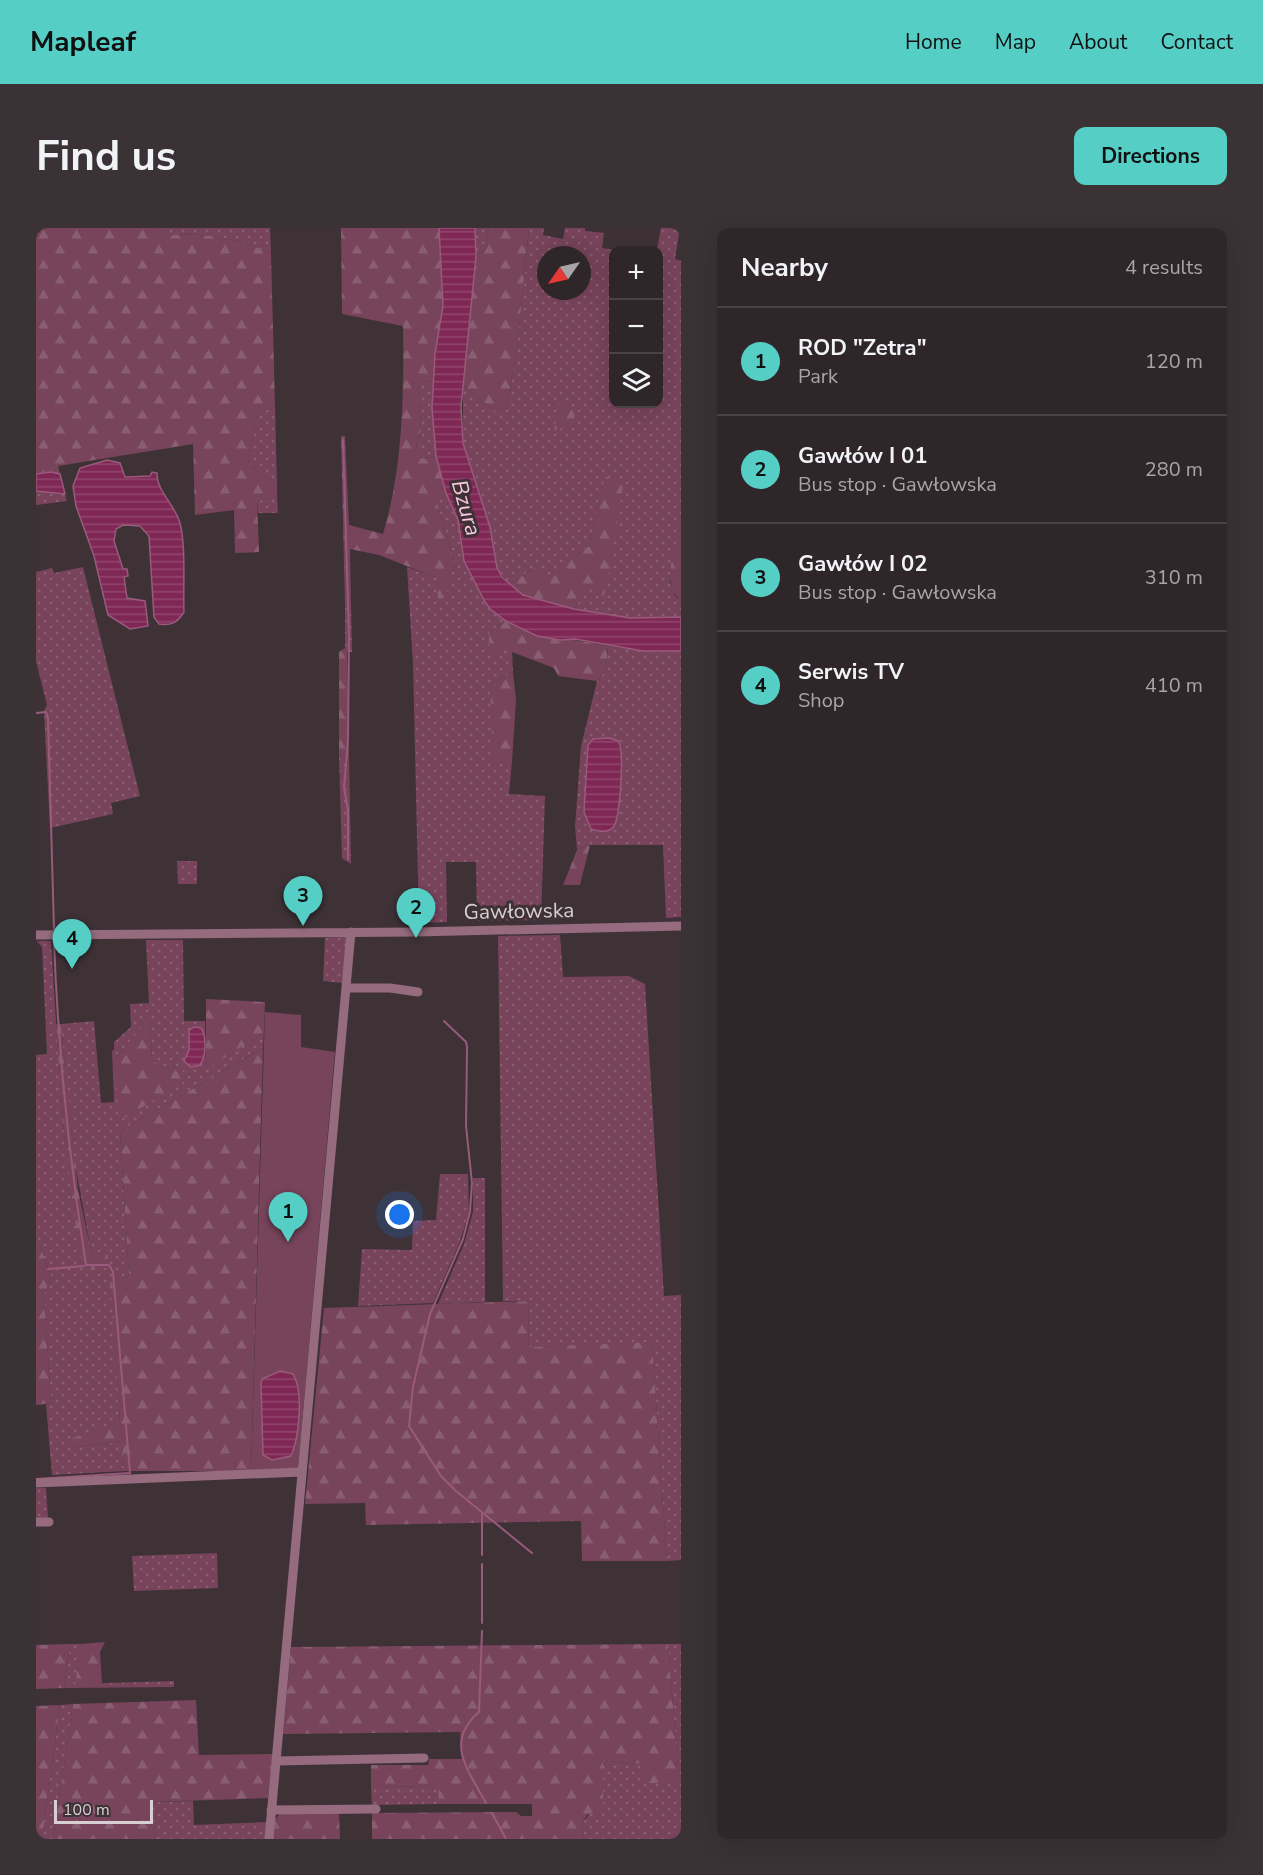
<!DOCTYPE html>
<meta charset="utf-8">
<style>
:root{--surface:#2e2629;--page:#3a3235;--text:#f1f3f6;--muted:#a7a5a8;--line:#494346;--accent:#55cec5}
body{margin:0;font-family:"Nunito Sans",sans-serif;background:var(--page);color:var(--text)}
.controls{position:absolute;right:18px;top:18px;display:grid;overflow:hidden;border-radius:12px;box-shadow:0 6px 24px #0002}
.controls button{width:54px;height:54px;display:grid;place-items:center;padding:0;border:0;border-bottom:2px solid var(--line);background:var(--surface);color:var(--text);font:30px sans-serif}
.compass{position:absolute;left:501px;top:18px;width:54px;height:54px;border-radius:50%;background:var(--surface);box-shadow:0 6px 24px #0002;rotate:236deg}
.scale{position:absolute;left:18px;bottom:15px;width:99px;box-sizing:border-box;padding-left:6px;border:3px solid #d7cfd2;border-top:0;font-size:16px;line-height:21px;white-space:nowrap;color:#d7cfd2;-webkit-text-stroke:4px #3e3237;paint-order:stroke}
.you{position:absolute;left:364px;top:987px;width:21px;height:21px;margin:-15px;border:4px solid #fff;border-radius:50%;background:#1a73e8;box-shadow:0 0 0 9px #1a73e833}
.badge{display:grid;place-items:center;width:39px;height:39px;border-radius:50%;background:var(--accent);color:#111;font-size:20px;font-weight:700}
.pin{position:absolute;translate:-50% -50px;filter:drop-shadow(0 2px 3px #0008)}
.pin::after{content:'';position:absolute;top:32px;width:21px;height:18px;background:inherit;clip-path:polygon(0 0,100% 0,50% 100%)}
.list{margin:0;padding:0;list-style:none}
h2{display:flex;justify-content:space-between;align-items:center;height:78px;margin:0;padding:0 24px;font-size:26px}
h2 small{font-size:20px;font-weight:400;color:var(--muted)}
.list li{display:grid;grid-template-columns:39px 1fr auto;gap:18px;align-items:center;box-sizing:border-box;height:108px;padding:0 24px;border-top:2px solid var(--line)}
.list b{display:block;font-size:22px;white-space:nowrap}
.list p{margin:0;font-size:20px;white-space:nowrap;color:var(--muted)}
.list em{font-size:20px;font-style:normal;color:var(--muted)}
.icon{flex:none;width:33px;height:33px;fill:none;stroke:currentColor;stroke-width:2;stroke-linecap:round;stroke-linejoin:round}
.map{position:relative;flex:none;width:645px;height:1611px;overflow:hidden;border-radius:12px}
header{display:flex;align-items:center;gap:36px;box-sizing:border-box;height:84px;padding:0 30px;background:var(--accent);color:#111}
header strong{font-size:28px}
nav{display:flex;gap:33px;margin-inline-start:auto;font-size:21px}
.intro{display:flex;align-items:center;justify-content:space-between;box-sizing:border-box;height:144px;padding:0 36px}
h1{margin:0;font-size:42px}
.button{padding:15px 27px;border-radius:12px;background:var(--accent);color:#111;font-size:21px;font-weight:700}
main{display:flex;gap:36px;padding:0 36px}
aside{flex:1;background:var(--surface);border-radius:12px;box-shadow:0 6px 24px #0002}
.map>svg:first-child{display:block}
</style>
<header>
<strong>Mapleaf</strong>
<nav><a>Home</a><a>Map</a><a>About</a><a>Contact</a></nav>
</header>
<div class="intro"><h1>Find us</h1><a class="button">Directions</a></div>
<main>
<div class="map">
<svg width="645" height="1611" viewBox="0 0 645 1611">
<defs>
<pattern id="grass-dots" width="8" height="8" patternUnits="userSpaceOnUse" patternTransform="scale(1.5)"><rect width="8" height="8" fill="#78445b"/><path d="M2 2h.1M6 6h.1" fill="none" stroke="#8a5e72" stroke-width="1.8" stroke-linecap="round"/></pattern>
<pattern id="forest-firs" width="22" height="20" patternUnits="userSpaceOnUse" patternTransform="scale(1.5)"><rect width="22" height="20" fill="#78445b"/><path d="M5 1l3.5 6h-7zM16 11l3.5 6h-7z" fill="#8a5e72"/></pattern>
<pattern id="water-rules" width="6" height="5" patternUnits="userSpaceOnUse" patternTransform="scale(1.5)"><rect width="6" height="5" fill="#7f2856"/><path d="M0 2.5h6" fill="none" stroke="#90466d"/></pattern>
</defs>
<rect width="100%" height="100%" fill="#3e3237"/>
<path fill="url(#grass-dots)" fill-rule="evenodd" d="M 122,0 L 234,0 L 235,25 C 203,11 167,4 132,7 Z
M 439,0 L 453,0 L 450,21 L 440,28 Z
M 493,0 L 508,0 L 507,7 L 527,11 L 529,0 L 549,0 L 549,3 L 568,5 L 566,20 L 578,22 L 578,176 L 622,176 L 621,22 L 625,0 L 644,0 L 639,31 L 645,33 L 645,295 L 634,354 L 639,368 L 645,372 L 645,389 L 594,390 L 538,381 L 554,358 L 569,250 L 553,318 L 513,349 L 498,339 L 474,357 L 461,340 L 454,299 L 427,215 L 427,158 L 462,185 L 471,177 L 481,121 ZM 510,27 L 546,27 L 546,63 L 510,63 Z
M 382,153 L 397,154 L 396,180 L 400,228 L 386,231 L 380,220 L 385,202 Z
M 239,178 L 241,257 L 212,236 L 221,186 Z
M 0,263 L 29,266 L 31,273 L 0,277 Z
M 410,265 L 422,292 L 428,333 L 454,381 L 470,393 L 453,405 L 476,424 L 477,444 L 454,456 L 458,533 L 476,533 L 473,566 L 509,568 L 505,692 L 441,693 L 440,634 L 410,634 L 411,694 L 383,695 L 377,436 L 371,339 L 402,350 L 402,371 L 418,331 L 401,275 Z
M 241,269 L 242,285 L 222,285 L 221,273 Z
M 47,339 L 104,568 L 75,575 L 77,586 L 14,600 L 8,483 L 11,477 L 0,433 L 0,344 L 16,340 L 18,345 Z
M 315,376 L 316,424 L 311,424 L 309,420 L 309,377 Z
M 572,418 L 608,423 L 645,423 L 645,689 L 630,690 L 627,617 L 554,617 L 541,622 L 539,598 L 545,518 L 561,453 L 570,442 Z
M 313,526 L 315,636 L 306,630 L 303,529 Z
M 141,633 L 161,633 L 161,656 L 142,656 Z
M 524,707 L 527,749 L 593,748 L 609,756 L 628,1068 L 645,1067 L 645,1332 L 631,1333 L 616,1115 L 493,1119 L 492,1073 L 467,1073 L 462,708 Z
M 310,709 L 311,715 L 306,755 L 287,753 L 289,710 Z
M 110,712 L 147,712 L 148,793 L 169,793 L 170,841 L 228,804 L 227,820 L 84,903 L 93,1049 L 75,1051 L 84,1194 L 35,1211 L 38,1219 L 87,1213 L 88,1243 L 16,1247 L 10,1176 L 15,1175 L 8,1067 L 15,1048 L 0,1007 L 0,827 L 11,826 L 6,719 L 1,713 L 15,713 L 23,843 L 29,838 L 25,796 L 58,793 L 65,875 L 78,874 L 76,823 L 78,822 L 78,814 L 95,799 L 94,776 L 113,775 ZM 114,791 L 116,832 L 128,840 L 141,838 L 147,855 L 79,830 ZM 31,862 L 37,915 L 29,919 L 25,865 ZM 38,930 L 56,1028 L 45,1035 Z
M 404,946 L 432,946 L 433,985 L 423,1016 L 397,1075 L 322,1078 L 326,1021 L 376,1022 L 377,993 L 400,992 Z
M 437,950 L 449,950 L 449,1074 L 402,1076 L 428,1016 L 437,984 Z
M 0,1260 L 10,1260 L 12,1290 L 0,1291 Z
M 181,1325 L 182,1360 L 98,1363 L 96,1328 Z
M 34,1416 L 45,1416 L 40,1456 L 138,1453 L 138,1459 L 28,1460 Z
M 632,1416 L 645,1416 L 645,1611 L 548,1611 L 546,1595 L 563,1575 L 567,1575 L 567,1533 L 607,1536 L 643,1552 Z
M 37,1476 L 17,1611 L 6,1611 L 24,1477 Z
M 403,1558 L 403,1576 L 336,1577 L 335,1559 Z
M 157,1573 L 158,1597 L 231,1594 L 229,1611 L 124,1611 L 116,1600 L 114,1574 Z"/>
<path fill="url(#forest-firs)" d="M 0,0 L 122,0 L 132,7 C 167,4 203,11 235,25 L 239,178 L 221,186 L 212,236 L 241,257 L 241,269 L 221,273 L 223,324 L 199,325 L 198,282 L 159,287 L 157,216 L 22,238 L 24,246 L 15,244 L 0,246 Z
M 305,0 L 403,0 L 407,78 L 399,125 L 397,154 L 382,153 L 385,202 L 380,219 L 386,231 L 400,228 L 410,265 L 401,275 L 418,331 L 410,369 L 402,372 L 401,350 L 343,327 L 314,321 L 315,376 L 309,377 L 305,208 L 309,208 L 313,297 L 347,306 C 367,239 368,167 367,98 L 306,86 Z
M 453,0 L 493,0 L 481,121 L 471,177 L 462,185 L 427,158 L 440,28 L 450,21 Z
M 523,174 L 540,183 L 535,198 L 518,202 Z
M 569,249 L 588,251 L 571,360 L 567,368 L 554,359 L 538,381 L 487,367 L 474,357 L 498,339 L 513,348 L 553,318 Z
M 645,295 L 645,372 C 623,358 641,316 645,295 Z
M 470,393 C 508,413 532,409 572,418 L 570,442 L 561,453 L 522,448 L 518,440 L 476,424 L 453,427 L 453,405 Z
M 309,420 L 311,424 L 313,526 L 303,529 L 303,424 Z
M 477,444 L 480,472 L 476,533 L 457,533 L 454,456 Z
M 554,617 L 544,657 L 527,657 L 541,622 Z
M 170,771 L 229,774 L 228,804 L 170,842 Z
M 114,790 L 116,832 L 128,840 L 141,838 L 147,840 L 147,855 L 83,893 L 79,830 Z
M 20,796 L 25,796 L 29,839 L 23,843 Z
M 227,820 L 215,1243 L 88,1243 L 86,1213 L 38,1219 L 34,1211 L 84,1193 L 74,1050 L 93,1049 L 84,903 Z
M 32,861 L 37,915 L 29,919 L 25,865 Z
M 39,930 L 42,962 L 56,1027 L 72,1027 L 71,1040 L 52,1042 L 45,1034 L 31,933 Z
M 0,1007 L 15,1048 L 8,1067 L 15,1175 L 0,1177 Z
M 492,1073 L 493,1119 L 616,1114 L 631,1333 L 546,1333 L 545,1293 L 330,1297 L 329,1275 L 269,1276 L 288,1080 Z
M 69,1414 L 64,1424 L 66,1456 L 39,1457 L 45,1416 Z
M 34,1416 L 28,1460 L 0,1461 L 0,1417 Z
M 632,1416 L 643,1552 L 609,1556 L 607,1536 L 567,1533 L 567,1576 L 563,1576 L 563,1584 L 551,1587 L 546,1595 L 548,1611 L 336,1611 L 336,1585 L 480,1584 L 485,1588 L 496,1588 L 496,1576 L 403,1576 L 402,1558 L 335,1559 L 335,1537 L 392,1537 L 393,1531 L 426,1531 L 424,1504 L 247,1506 L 255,1419 Z
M 160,1472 L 163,1527 L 237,1526 L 232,1570 L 114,1574 L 116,1600 L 124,1611 L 17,1611 L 37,1476 Z
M 24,1477 L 6,1611 L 0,1611 L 0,1478 Z
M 303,1585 L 304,1611 L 237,1611 L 239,1591 L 244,1586 Z"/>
<path fill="#78445b" d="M 229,784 L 265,787 L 265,819 L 299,824 L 262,1241 L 215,1243 Z"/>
<path fill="url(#water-rules)" stroke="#995a7b" stroke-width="1.5" d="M 403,0 L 439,0 L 440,29 L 425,179 L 427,215 L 454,299 L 461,340 L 467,350 L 487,367 L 538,381 L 594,390 L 645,389 L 645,423 L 607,423 L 539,411 L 524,412 L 501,408 L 470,393 L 454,381 L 448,372 L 428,333 L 422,292 L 410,265 L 400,228 L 396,180 L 399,125 L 407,78 Z
M 71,232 L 84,235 L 89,249 L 114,248 L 116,244 L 121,245 C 120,262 139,277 144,295 C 150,317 147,359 148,384 C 141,395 135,398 123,396 L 118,389 L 113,308 L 104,298 L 87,297 L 80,301 L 78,313 L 87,341 L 91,341 L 92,348 L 88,349 L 91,370 L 109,373 L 112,398 L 94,401 L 72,387 L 58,328 L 40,278 L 37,258 L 44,240 Z
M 15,244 L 24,246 L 29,266 L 0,263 L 0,246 Z
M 573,510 L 582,513 C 589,521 584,588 578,598 C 573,606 562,603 555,601 L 548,584 L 552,517 L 557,511 Z
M 158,799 L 165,800 C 171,809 170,828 164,837 L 155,839 L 148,833 L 153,822 L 153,802 Z
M 244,1143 L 257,1146 C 268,1163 263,1210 255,1228 L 236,1232 L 227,1227 L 225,1156 L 226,1151 Z"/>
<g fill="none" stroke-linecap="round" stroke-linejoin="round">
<path stroke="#995a7b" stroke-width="2" d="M 307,211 L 313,408 L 312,512 L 308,559 L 312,582 L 312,631
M 0,485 L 10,484 L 12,490 L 18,701
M 408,793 L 430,814 L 431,819 L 430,898 L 436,955 L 434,984 L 427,1011 L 394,1086 L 377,1159 L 373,1198 L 405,1248 L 420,1263 L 496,1325
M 12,1041 L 48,1038
M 0,1251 L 94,1245 L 77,1044 L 73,1037 L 50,1037 C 33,930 22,821 18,713
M 446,1327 L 446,1285
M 446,1395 L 446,1336
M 446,1403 L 443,1484 C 408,1514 432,1542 450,1575
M 456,1585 L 470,1611"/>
<path stroke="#956b7d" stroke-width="9" d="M 0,707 L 379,704 L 645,698
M 310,760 L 354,760 L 382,764
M 0,1255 L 265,1244
M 0,1294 L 13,1294
M 240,1533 L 388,1530
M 235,1582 L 340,1581
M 233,1611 L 315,704"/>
</g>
<g text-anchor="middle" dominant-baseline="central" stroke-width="6" stroke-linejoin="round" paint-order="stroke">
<g font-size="21" fill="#d7cfd2" stroke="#3e3237">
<text transform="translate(483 683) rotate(-1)">Gawłowska</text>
</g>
<g font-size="22" font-style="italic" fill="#f9c6db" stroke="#3e3237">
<text transform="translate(430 280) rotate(74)">Bzura</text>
</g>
</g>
</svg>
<div class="controls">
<button>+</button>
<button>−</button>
<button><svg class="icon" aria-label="layers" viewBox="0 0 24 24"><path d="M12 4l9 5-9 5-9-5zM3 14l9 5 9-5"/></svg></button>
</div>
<svg class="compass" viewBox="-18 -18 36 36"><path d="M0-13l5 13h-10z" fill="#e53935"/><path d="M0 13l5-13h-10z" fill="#a7a5a8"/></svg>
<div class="scale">100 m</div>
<div class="you"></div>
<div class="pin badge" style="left:252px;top:1014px">1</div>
<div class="pin badge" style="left:380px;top:710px">2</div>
<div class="pin badge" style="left:267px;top:698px">3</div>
<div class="pin badge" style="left:36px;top:741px">4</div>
</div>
<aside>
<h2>Nearby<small>4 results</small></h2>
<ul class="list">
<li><span class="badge">1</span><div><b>ROD &quot;Zetra&quot;</b><p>Park</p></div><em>120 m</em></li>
<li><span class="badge">2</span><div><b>Gawłów I 01</b><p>Bus stop · Gawłowska</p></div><em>280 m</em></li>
<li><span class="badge">3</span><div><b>Gawłów I 02</b><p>Bus stop · Gawłowska</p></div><em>310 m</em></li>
<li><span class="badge">4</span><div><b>Serwis TV</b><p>Shop</p></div><em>410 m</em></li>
</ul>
</aside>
</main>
